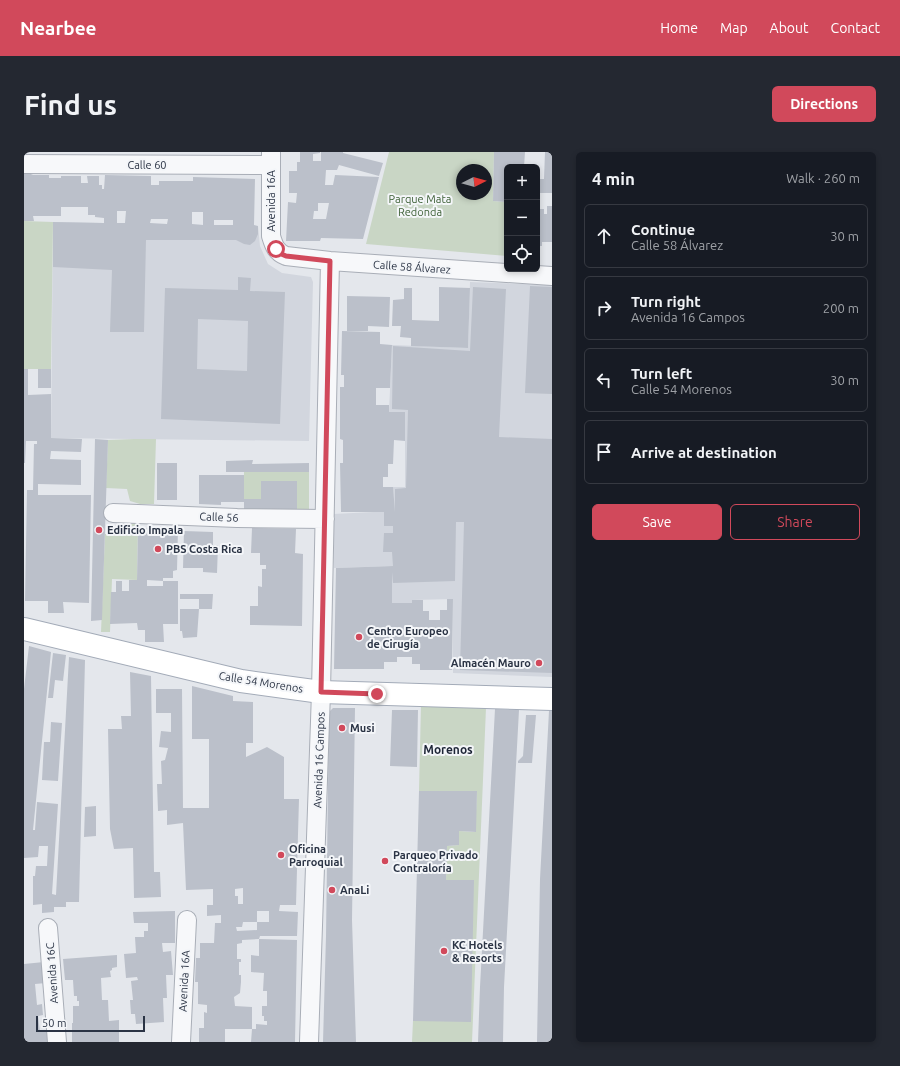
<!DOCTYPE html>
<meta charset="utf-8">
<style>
:root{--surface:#171b24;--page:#242831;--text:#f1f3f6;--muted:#9ea1a6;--line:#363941;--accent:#d1495b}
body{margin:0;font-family:Ubuntu,sans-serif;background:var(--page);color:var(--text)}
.controls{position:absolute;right:12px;top:12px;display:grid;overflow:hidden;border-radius:6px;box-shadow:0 2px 6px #0003}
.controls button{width:36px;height:36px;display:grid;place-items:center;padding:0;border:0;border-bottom:1px solid var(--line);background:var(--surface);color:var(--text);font:20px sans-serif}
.compass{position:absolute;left:432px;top:12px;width:36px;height:36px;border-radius:50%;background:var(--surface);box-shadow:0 2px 6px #0003;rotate:84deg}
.scale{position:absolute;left:12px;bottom:10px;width:109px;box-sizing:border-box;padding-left:4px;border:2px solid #2b3445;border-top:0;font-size:11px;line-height:14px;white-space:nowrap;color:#2b3445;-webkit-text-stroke:3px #f4f6f9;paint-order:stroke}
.stop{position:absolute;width:12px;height:12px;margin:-9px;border:3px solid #d1495b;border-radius:50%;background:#fff}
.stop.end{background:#d1495b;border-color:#fff;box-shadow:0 1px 4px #0008}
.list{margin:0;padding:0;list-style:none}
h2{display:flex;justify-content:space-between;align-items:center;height:52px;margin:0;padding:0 16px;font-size:17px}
h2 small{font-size:13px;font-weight:400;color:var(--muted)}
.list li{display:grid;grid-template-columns:26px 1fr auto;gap:12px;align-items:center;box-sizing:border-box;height:64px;margin:0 8px 8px;padding:0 8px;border:1px solid var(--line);border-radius:6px}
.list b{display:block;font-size:15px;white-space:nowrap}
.list p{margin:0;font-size:13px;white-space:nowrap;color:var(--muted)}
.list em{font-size:13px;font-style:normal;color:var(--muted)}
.actions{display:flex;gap:8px;padding:12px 16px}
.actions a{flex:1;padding:9px 0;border:1px solid var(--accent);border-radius:6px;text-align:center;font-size:14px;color:var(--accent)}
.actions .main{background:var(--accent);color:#fff}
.icon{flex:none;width:22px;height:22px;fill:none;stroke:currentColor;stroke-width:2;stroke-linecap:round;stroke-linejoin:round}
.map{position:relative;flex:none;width:528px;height:890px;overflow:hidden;border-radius:6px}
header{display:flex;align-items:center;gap:24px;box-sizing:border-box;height:56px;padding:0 20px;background:var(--accent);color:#fff}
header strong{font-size:19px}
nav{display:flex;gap:22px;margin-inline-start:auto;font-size:14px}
.intro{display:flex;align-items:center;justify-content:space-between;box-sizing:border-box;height:96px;padding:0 24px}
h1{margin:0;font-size:28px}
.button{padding:10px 18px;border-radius:6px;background:var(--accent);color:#fff;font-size:14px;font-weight:700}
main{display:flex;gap:24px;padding:0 24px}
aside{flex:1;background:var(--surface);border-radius:6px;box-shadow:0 2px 6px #0003}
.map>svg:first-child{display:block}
</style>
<header>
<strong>Nearbee</strong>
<nav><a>Home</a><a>Map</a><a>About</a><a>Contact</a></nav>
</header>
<div class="intro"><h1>Find us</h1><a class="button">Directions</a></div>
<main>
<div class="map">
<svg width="528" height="890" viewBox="0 0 528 890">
<rect width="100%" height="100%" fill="#e4e7ec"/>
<path fill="#d2d6de" d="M 29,70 L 234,74 L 236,94 L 244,112 L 258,121 L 287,125 L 289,130 L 285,289 L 27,286 Z
M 446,130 L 528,133 L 528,525 L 429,521 L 429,447 L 388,448 L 388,451 L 368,451 L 368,414 L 310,416 L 309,362 L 370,359 L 369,335 L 381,335 L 381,260 L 365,260 L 368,193 L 444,196 Z"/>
<path fill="#c9d6c5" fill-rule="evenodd" d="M 365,0 L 470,0 L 469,49 L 483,50 L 483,104 L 342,92 ZM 438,18 L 462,18 L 462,42 L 438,42 Z
M 0,69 L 29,70 L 27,217 L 0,217 Z
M 110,287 L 132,287 L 130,352 L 116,352 L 106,349 L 103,337 L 82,336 L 84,288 Z
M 220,320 L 285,320 L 285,357 L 273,357 L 273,329 L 237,329 L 237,347 L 220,347 Z
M 114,371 L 113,428 L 88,427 L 86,480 L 77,480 L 81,382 L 97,382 L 105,372 Z
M 397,553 L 462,556 L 448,890 L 388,890 L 389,869 L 449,728 L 422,728 L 423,694 L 435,693 L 435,679 L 451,680 L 453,639 L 395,639 Z"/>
<path fill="#bbc0ca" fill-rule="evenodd" d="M 276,0 L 296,0 L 296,1 L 289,2 L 289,9 L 297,9 L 297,0 L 319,0 L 319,1 L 359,11 L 355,24 L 315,13 L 313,18 L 302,18 L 301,33 L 309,33 L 311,23 L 355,25 L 339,87 L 297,86 L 296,89 L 262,89 L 264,50 L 272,51 L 273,41 L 265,41 L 265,19 L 273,19 L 273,10 L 276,10 ZM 294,51 L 305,51 L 302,67 L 289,67 L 290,59 L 294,59 Z
M 470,0 L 501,0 L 500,15 L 483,15 L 483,50 L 469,49 Z
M 521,0 L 528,0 L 528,41 L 513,41 L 513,27 L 520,27 Z
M 0,19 L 9,23 L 25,23 L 25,26 L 37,26 L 37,24 L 57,24 L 57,31 L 64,31 L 63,24 L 75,24 L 75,33 L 78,33 L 78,37 L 80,37 L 81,23 L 127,24 L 127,33 L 135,33 L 135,29 L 169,29 L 169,25 L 231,27 L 230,73 L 234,74 L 234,82 L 231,89 L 226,93 L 220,92 L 212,88 L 122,88 L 120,180 L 86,180 L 88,118 L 29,115 L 29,70 L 80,71 L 80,66 L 71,65 L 71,63 L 64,63 L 64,55 L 37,55 L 37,64 L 9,64 L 10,69 L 0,69 ZM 93,59 L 102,59 L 101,71 L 93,71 ZM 168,60 L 179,60 L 179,73 L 168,72 ZM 127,67 L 144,67 L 143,72 L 126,71 ZM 190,68 L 209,68 L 209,73 L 190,73 Z
M 523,54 L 528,54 L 528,90 L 518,90 L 518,94 L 513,94 L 513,57 L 520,57 L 520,62 L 523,62 Z
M 214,125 L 227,126 L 226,139 L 261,140 L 256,272 L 137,267 L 141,136 L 214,138 ZM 174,167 L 224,169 L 223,219 L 173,217 Z
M 506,134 L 528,135 L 528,242 L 501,241 Z
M 415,135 L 446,136 L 444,196 L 387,194 L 387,186 L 376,185 L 377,174 L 368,174 L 369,148 L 380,147 L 380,136 L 388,136 L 388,168 L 415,169 Z
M 449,135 L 482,137 L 475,285 L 528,287 L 528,521 L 436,518 L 440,370 L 432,370 L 431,429 L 369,431 L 368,420 L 368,451 L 388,451 L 388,448 L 399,448 L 399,459 L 405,459 L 405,468 L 416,468 L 416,458 L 423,458 L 423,447 L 429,447 L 428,518 L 396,518 L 396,512 L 388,512 L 388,505 L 373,505 L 373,510 L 360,510 L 360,517 L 310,517 L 312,416 L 369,414 L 368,400 L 359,400 L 360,381 L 369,381 L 369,374 L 360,374 L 360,360 L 317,360 L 316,311 L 319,311 L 319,288 L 316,287 L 316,235 L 320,235 L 320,223 L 317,223 L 318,179 L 356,180 L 356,192 L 368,193 L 366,236 L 352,236 L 352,253 L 365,253 L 365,260 L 381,260 L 381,289 L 370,288 L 369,312 L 364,312 L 364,325 L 359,325 L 359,335 L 369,335 L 371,360 L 371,337 L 382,336 L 384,258 L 368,257 L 369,194 L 446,199 Z
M 323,144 L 366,145 L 365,175 L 344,174 L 344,179 L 323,179 Z
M 0,217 L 4,217 L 4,243 L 27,242 L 27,286 L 58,287 L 57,300 L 27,299 L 26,307 L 57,308 L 57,333 L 14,332 L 14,343 L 67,343 L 65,451 L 39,450 L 40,461 L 24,461 L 24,449 L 1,449 L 3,338 L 9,338 L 10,292 L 13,292 L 13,289 L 2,289 L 1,311 L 0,311 Z
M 14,217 L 27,217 L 27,236 L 14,236 Z
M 71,287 L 84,288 L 78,468 L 67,469 Z
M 229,308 L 228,312 L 285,311 L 285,320 L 202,320 L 202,309 Z
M 133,311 L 153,311 L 153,348 L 133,348 Z
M 175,323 L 220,323 L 220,347 L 237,347 L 237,329 L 273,329 L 273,357 L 220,357 L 220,350 L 197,350 L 197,353 L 175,352 Z
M 114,376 L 154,376 L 153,418 L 149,419 L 149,426 L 139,426 L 139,429 L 123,428 L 123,434 L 139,434 L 139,429 L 154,429 L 154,472 L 139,472 L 140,490 L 121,490 L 121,478 L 114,478 L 113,471 L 86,472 L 87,440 L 92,440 L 92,429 L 98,429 L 98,439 L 105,439 L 105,428 L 113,428 Z
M 228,376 L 272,377 L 271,401 L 279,402 L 278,474 L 226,473 L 226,454 L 234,454 L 234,434 L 238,435 L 238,417 L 242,417 L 242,413 L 236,413 L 236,401 L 227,401 Z
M 160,379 L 189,380 L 189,393 L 194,393 L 193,421 L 179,420 L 179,416 L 159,416 Z
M 156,442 L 189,442 L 188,457 L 175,457 L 173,485 L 159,486 L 158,479 L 156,479 L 156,457 L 175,457 L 175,447 L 156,447 Z
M 5,494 L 27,500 L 9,678 L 11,678 L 13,650 L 34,652 L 28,742 L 32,743 L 45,505 L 61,508 L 55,750 L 42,750 L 42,755 L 30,755 L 30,760 L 18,761 L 18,752 L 9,753 L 9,724 L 11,724 L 12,714 L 23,714 L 24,694 L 15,694 L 14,705 L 0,706 L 0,537 Z
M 29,501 L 42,503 L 39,529 L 31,528 L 29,546 L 24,546 Z
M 106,520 L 127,524 L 130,720 L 136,720 L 137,745 L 110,746 L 109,696 L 90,697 L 86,677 L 84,577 L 98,577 L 97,564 L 107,564 Z
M 168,534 L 209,544 L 209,549 L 229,550 L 229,591 L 222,591 L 222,605 L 243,595 L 260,605 L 260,647 L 275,647 L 272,753 L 256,753 L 255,759 L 274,760 L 273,784 L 236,784 L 235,787 L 218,788 L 218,791 L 213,792 L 213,807 L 217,807 L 217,810 L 215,810 L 215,823 L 217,823 L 217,830 L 216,841 L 210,845 L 211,854 L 228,855 L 228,877 L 232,877 L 232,872 L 243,873 L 243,869 L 240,869 L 240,864 L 238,864 L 238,854 L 243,854 L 243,839 L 239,839 L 240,821 L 227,820 L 227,803 L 235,804 L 235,787 L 273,788 L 271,890 L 227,890 L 228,877 L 201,877 L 201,890 L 175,890 L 175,876 L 180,876 L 180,860 L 183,861 L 183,853 L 174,852 L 174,830 L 171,830 L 172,806 L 176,806 L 176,791 L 190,791 L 191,771 L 197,771 L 197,763 L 183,764 L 183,753 L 189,753 L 189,737 L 162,738 L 159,671 L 143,673 L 143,658 L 134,659 L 133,632 L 138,632 L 137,609 L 141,608 L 144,596 L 135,595 L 137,579 L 147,580 L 147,561 L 132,561 L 132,537 L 158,537 L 159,656 L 185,656 L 185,587 L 168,587 ZM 219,736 L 219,752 L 214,752 L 214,744 L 211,744 L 211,737 ZM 233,759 L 245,759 L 245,770 L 233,770 ZM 219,770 L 233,770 L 233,778 L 213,779 L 212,775 L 218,775 Z
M 309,556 L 331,556 L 328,768 L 332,890 L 299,890 L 302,784 L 305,560 Z
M 471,557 L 495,558 L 480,835 L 479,890 L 454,890 L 456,835 Z
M 368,558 L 394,558 L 393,615 L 366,614 Z
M 525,559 L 528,559 L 528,890 L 513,890 L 516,727 Z
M 502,563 L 512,563 L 508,611 L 494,611 L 494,609 L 499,604 Z
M 27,570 L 38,571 L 34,629 L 18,628 L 20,590 L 26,590 Z
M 395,639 L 453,639 L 452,680 L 435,679 L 435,693 L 423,694 L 422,728 L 450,728 L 447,870 L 389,869 Z
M 72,654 L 72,684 L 60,685 L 61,655 Z
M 151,759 L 151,791 L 138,791 L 139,800 L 147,799 L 149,823 L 142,823 L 143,846 L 139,846 L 140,870 L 112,872 L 111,862 L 107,862 L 106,848 L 109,848 L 107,829 L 114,828 L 113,825 L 102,826 L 100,802 L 112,801 L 111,785 L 120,785 L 120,779 L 124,779 L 124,771 L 110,771 L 109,760 Z
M 93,803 L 93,815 L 88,816 L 88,818 L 86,819 L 87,825 L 77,826 L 78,848 L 84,848 L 85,869 L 95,868 L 95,890 L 48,890 L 48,871 L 49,871 L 49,854 L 55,854 L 55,849 L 53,849 L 53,844 L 50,844 L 49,828 L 41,828 L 39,807 Z
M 20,810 L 22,831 L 11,832 L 13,853 L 18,852 L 19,863 L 14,864 L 16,880 L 23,879 L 24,890 L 0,890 L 0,812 Z"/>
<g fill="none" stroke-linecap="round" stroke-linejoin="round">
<g stroke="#a9aeb7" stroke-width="20">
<path id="minor" d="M 247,0 L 247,84 C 250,94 252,100 262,104 L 306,109 L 528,124
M 0,12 L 247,13
M 89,361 L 213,366 L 301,367
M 24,776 L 33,890
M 157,890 L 163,768
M 285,890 L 297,540 L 306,109"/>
</g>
<g stroke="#a3abb8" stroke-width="24">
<path id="major" d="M 0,477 L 217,529 L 297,540 L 528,547"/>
</g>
<use href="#minor" stroke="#f7f8fa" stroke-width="18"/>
<use href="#major" stroke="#fff" stroke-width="22"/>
</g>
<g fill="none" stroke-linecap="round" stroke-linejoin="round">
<path stroke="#d1495b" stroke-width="5" d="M 252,97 L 255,101 L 262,104 L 306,109 L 297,540 L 353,542"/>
</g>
<g fill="#d1495b" stroke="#f4f6f9" stroke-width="1.5">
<circle cx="75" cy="378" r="4"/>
<circle cx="134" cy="397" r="4"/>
<circle cx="335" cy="485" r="4"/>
<circle cx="515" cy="511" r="4"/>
<circle cx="318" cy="576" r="4"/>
<circle cx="257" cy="703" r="4"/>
<circle cx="361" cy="709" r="4"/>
<circle cx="308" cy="738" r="4"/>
<circle cx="420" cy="799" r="4"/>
</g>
<g text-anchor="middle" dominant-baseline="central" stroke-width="4" stroke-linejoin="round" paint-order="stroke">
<g font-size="11" fill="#2b3445" stroke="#f4f6f9">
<text x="123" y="13">Calle 60</text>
<text transform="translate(247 49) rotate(-90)">Avenida 16A</text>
<text transform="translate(388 115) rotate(4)">Calle 58 Álvarez</text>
<text transform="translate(195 365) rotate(2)">Calle 56</text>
<text transform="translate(237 530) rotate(9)">Calle 54 Morenos</text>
<text transform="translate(295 608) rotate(-88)">Avenida 16 Campos</text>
<text transform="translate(28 821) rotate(-94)">Avenida 16C</text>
<text transform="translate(160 829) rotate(-87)">Avenida 16A</text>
</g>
<g font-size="11" fill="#3f6138" stroke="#f4f6f9">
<text x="396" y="47">Parque Mata<tspan x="396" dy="13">Redonda</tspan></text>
</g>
<g font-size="11" font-weight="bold" fill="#2b3445" stroke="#f4f6f9" text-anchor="start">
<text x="83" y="378">Edificio Impala</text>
<text x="142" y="397">PBS Costa Rica</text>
<text x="343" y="479">Centro Europeo<tspan x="343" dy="13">de Cirugía</tspan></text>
<text x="507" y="511" text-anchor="end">Almacén Mauro</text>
<text x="326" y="576">Musi</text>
<text x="265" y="697">Oficina<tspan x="265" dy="13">Parroquial</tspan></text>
<text x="369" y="703">Parqueo Privado<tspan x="369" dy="13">Contraloría</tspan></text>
<text x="316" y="738">AnaLi</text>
<text x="428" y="793">KC Hotels<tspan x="428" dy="13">&amp; Resorts</tspan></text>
</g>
<g font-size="12" font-weight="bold" fill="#1d2536" stroke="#f4f6f9">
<text x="424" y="597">Morenos</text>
</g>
</g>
</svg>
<div class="controls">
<button>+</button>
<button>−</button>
<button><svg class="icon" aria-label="locate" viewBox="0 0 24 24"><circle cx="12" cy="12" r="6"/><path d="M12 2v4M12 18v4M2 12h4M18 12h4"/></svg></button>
</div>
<svg class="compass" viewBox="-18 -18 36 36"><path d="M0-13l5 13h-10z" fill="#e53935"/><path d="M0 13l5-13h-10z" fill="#9ea1a6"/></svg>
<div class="scale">50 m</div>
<div class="stop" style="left:252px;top:97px"></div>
<div class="stop end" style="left:353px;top:542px"></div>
</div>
<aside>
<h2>4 min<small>Walk · 260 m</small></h2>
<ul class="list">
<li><svg class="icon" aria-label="ahead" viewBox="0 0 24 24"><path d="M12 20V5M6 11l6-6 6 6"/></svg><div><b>Continue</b><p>Calle 58 Álvarez</p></div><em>30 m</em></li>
<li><svg class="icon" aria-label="right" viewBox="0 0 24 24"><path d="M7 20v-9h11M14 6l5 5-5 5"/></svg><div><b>Turn right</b><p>Avenida 16 Campos</p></div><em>200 m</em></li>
<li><svg class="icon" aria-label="left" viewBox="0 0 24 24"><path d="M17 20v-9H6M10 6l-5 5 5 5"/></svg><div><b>Turn left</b><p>Calle 54 Morenos</p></div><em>30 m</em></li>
<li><svg class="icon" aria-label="arrive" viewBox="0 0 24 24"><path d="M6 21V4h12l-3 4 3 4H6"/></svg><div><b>Arrive at destination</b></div></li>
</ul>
<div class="actions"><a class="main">Save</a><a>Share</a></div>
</aside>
</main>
